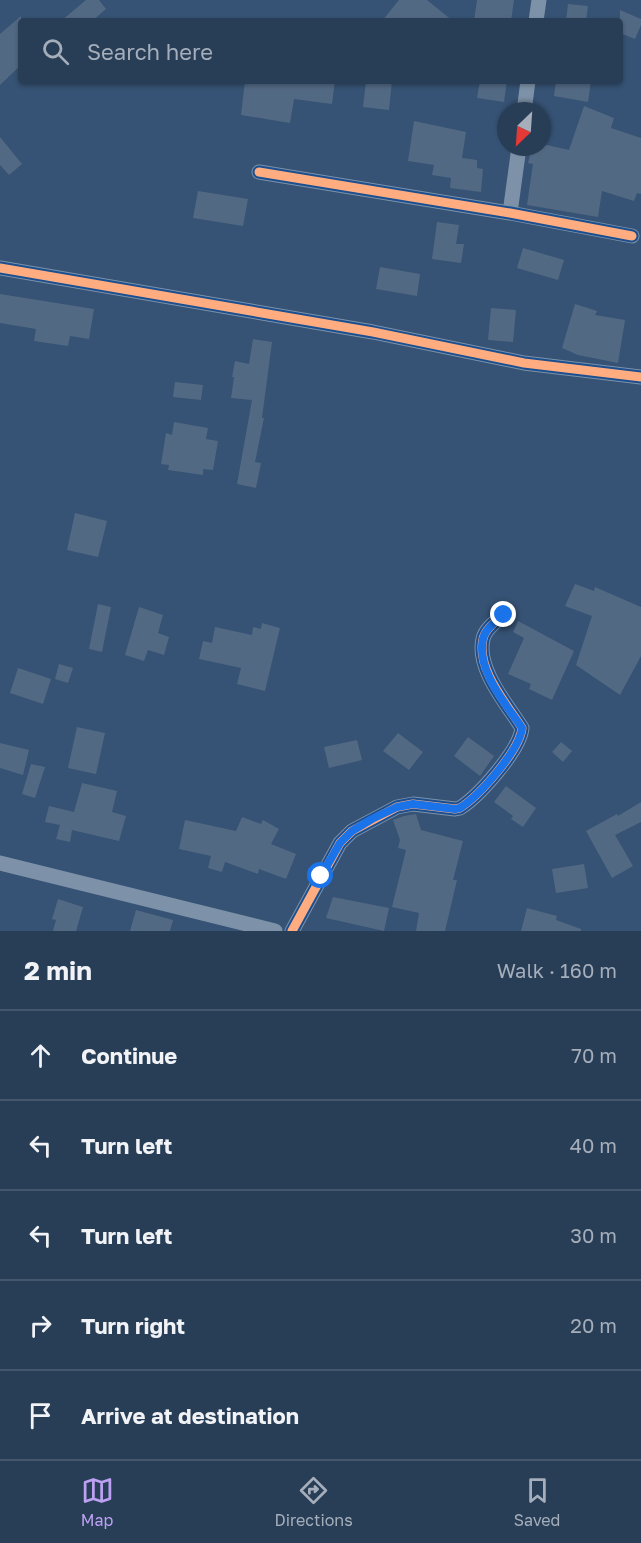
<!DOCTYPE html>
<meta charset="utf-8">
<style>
:root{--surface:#283e57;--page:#30455d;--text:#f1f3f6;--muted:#a5aeba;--line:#44576d;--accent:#bca0f2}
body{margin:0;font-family:"Golos Text",sans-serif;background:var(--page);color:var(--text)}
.compass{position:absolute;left:497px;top:102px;width:54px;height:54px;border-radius:50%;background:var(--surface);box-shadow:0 2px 4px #0004;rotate:205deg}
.stop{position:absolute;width:18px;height:18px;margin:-14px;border:4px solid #1a73e8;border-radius:50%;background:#fff}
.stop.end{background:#1a73e8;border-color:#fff;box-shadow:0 2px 6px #0008}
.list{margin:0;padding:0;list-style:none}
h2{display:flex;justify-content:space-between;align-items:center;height:78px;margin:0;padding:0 24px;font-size:26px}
h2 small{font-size:20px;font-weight:400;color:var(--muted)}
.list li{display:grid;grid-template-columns:39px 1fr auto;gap:18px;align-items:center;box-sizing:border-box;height:90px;padding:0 24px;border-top:2px solid var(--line)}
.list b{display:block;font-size:22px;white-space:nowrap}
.list em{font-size:20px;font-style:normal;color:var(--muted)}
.icon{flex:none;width:33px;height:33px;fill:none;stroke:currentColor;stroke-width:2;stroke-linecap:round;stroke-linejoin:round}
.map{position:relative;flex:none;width:641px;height:931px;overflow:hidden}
.search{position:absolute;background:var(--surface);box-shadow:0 2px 4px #0004;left:18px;right:18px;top:18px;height:66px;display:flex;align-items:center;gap:15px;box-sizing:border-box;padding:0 21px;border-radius:6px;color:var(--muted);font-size:22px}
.sheet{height:528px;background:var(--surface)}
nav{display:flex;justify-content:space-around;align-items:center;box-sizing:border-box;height:84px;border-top:2px solid var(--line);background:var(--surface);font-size:16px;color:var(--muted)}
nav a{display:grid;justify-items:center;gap:3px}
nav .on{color:var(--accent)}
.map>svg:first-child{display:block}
</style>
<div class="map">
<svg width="641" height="931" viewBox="0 0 641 931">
<rect width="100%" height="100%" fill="#365274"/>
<path fill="#526984" d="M 86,0 L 99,0 L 106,9 L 92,21 L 61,21 Z
M 399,0 L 427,0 L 453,21 L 382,21 Z
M 477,0 L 514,0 L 511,21 L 474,21 Z
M 568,4 L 588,6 L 586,21 L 566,21 Z
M 620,10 L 641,19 L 641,25 L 635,39 L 620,33 Z
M 21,16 L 21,65 L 0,85 L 0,34 Z
M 245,81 L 335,81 L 332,104 L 294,99 L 290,123 L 241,115 Z
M 366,81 L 392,81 L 389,110 L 363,107 Z
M 480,81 L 507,81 L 504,102 L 477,98 Z
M 556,81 L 591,81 L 588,102 L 554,96 Z
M 584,106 L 614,118 L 611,128 L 641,138 L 641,194 L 637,193 L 634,201 L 602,191 L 598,217 L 527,205 L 533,164 L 528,163 L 532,147 L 542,147 L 542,144 L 569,150 Z
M 414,121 L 466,132 L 462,158 L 477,160 L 477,168 L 483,169 L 481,192 L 450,188 L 451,178 L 432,175 L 434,165 L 408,161 Z
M 0,137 L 22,164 L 9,175 L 0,165 Z
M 198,191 L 248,199 L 243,226 L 193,218 Z
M 437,222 L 459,225 L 456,244 L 464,244 L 461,263 L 432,259 Z
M 523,248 L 564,260 L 558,280 L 517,268 Z
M 380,267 L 420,274 L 417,296 L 376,289 Z
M 0,294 L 94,309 L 89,339 L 70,336 L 68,346 L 34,341 L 36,329 L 0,323 Z
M 575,304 L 597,311 L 595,315 L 625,320 L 618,363 L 578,355 L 562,348 Z
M 491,308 L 516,310 L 513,342 L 488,340 Z
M 253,339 L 272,342 L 262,418 L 264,418 L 255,462 L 261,463 L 256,488 L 237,484 L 252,400 L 231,398 L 234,377 L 232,377 L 235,361 L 249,364 Z
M 175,382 L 203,385 L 201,400 L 173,397 Z
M 174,422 L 208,428 L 206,439 L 218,441 L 213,470 L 203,469 L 203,475 L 168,470 L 169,465 L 161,464 L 166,433 L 172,435 Z
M 75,513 L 107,521 L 98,557 L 67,550 Z
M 575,584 L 594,591 L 595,587 L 641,607 L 641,656 L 620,695 L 576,665 L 592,616 L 565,606 Z
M 98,604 L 111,607 L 102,652 L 89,649 Z
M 139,607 L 163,615 L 158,633 L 169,637 L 164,655 L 148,650 L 144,661 L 125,655 Z
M 518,621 L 574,651 L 552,700 L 529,689 L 531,684 L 508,674 L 524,638 L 513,632 Z
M 262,623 L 280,628 L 265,691 L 237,684 L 241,668 L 199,659 L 203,641 L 212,643 L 215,627 L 252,635 L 253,627 L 261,629 Z
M 59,664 L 73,668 L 68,683 L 55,679 Z
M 18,668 L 51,679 L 43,704 L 10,693 Z
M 77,727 L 105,733 L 96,774 L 68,768 Z
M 398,733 L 423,752 L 409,770 L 383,751 Z
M 468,737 L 494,756 L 480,776 L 454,756 Z
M 357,740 L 362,760 L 329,768 L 324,747 Z
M 561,742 L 572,751 L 563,762 L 552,752 Z
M 0,743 L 29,750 L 23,775 L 0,768 Z
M 31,764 L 45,767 L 35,798 L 22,794 Z
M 82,783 L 117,791 L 112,812 L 126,816 L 119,841 L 72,830 L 70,842 L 56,839 L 60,825 L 45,822 L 49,806 L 74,812 Z
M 506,786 L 536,808 L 523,827 L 511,819 L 513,816 L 494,802 Z
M 641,802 L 641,822 L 615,835 L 633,866 L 612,878 L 586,831 L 617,814 L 618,816 Z
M 416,814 L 421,830 L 463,841 L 453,880 L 457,880 L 445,931 L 416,931 L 419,913 L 392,907 L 406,850 L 398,848 L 400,840 L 393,820 L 404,816 Z
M 242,817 L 261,824 L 263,820 L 279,829 L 271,844 L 296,854 L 286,879 L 259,869 L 258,874 L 225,862 L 222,872 L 208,868 L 211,856 L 179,849 L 185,820 L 236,831 Z
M 584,864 L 588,888 L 556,893 L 552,869 Z
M 333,897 L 389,908 L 384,931 L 326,918 Z
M 58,899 L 83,907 L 76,931 L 53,931 L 56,920 L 52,919 Z
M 527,908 L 557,916 L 556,920 L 581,929 L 581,931 L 521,931 Z
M 136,910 L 173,920 L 170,931 L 130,931 Z"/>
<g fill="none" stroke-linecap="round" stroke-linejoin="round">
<path stroke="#7d92a8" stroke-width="15" d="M 536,21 L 539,0
M 524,111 L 528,81
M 259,172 L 510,213 L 632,236
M 510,213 L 519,147
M 0,268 L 373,332 L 524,363 L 641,377
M 0,863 L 275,931
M 292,931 L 340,843 L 352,831 L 397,807 L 413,804 L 455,809 L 460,808 C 479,796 520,750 522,728 C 507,704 476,669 483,639 C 485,629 496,621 504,615"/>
<g stroke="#1b4f8f" stroke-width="13">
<path id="cycleway" d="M 259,172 L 510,213 L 632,236
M 0,268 L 373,332 L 524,363 L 641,377
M 292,931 L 340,843 L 352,831 L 397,807 L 413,804 L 455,809 L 460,808 C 479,796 520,750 522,728 C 507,704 476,669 483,639 C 485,629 496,621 504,615"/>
</g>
<use href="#cycleway" stroke="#ffac80" stroke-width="9"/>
</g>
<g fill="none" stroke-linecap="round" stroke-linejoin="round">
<path stroke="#1a73e8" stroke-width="8" d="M 321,876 L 340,843 L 352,831 L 372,819 L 397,807 L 413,804 L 455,809 L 460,808 C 479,796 520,750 522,728 C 506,704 476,670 483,639 C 485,629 496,621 504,615"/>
</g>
</svg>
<svg class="compass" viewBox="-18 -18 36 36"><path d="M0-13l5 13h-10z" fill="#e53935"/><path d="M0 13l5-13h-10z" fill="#a5aeba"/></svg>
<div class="stop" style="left:321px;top:876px"></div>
<div class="stop end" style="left:504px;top:615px"></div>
<div class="search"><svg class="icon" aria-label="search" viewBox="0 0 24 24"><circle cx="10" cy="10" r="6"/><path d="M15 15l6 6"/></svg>Search here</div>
</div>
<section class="sheet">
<h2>2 min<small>Walk · 160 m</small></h2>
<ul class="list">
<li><svg class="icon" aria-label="ahead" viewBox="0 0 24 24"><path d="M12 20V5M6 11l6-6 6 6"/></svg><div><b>Continue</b></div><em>70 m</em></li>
<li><svg class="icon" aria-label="left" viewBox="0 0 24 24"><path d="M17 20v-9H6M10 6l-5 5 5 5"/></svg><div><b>Turn left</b></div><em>40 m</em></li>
<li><svg class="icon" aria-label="left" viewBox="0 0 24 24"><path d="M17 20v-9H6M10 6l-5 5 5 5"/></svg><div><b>Turn left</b></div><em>30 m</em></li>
<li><svg class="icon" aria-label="right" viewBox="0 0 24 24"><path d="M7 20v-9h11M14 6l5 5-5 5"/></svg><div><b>Turn right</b></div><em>20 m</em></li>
<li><svg class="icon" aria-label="arrive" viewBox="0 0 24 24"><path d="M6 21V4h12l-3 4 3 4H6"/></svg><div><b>Arrive at destination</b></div></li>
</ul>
</section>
<nav>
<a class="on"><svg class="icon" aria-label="map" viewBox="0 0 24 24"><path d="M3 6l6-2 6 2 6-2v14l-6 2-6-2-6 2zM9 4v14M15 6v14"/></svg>Map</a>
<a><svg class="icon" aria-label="directions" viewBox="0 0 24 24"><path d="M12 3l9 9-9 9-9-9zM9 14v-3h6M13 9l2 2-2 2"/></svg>Directions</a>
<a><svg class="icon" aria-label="saved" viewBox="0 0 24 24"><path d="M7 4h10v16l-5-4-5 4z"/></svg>Saved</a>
</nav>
